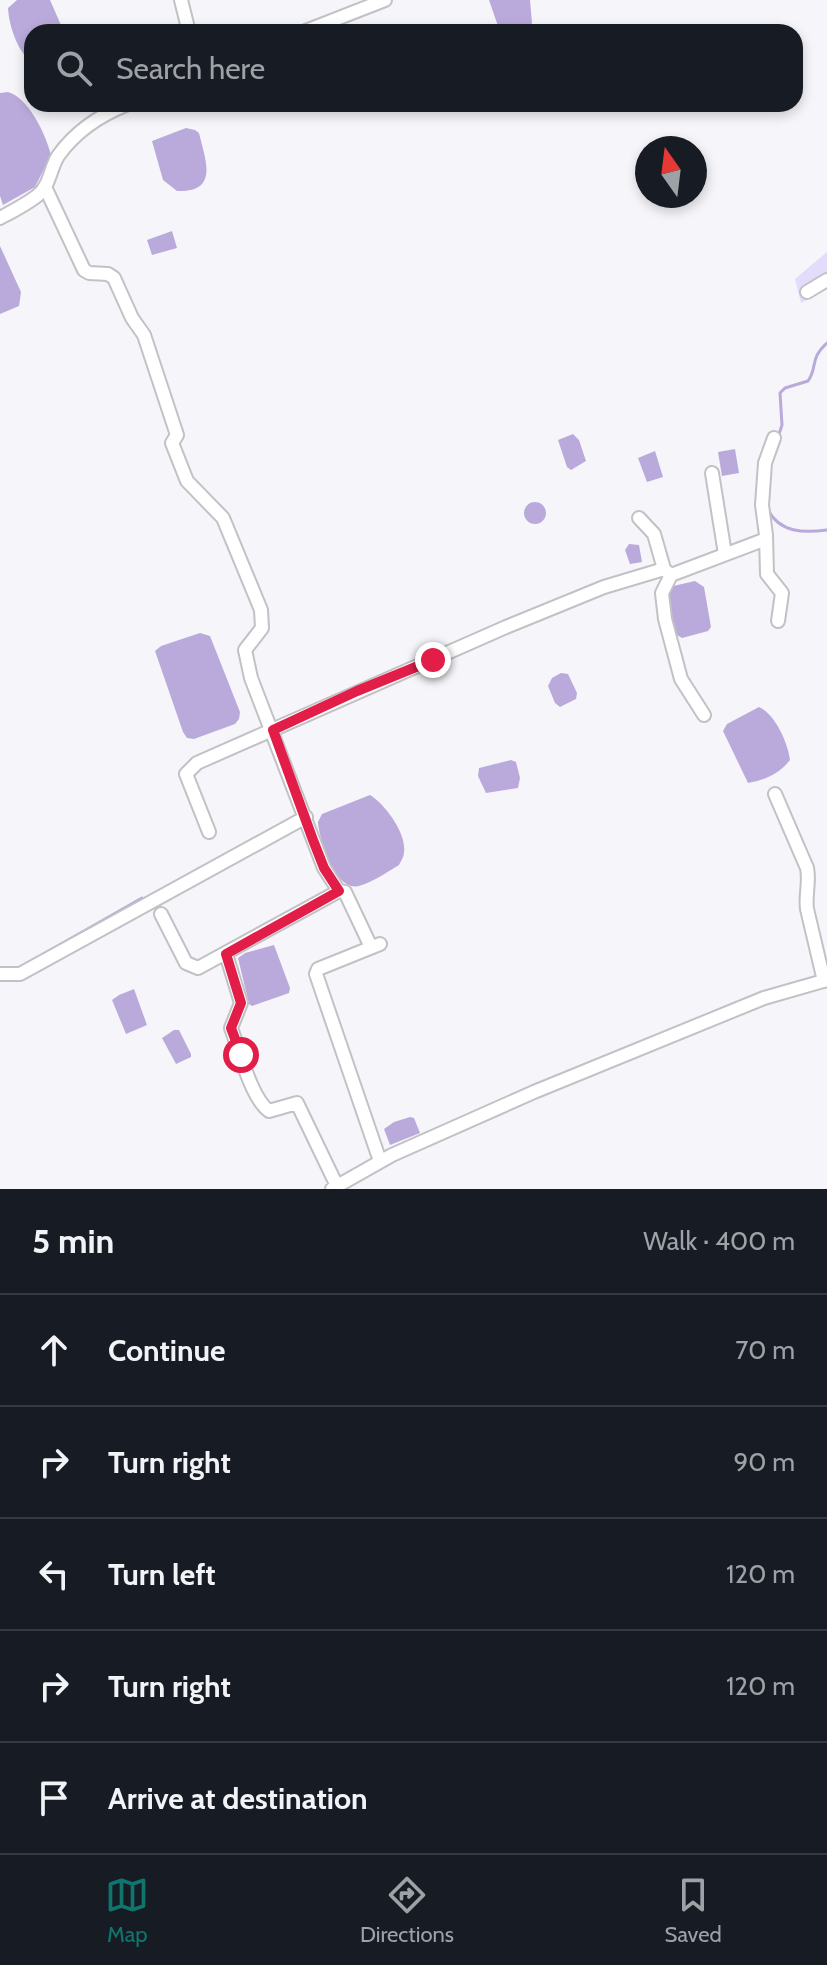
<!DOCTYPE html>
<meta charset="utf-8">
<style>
:root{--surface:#171b24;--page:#20242c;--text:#f1f3f6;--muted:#9ea1a6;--line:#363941;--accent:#0f766e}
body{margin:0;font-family:Cabin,sans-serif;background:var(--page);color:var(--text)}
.compass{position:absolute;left:635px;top:136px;width:72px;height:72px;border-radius:50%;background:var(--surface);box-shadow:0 4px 12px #0003;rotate:346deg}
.stop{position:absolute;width:24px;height:24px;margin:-18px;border:6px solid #e11d48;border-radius:50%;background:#fff}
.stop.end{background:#e11d48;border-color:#fff;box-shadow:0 2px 8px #0008}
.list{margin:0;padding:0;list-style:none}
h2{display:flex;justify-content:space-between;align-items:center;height:104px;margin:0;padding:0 32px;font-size:34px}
h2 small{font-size:26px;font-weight:400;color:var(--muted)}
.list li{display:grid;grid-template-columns:52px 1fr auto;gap:24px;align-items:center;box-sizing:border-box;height:112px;padding:0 32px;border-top:2px solid var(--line)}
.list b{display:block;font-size:30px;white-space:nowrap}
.list em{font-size:26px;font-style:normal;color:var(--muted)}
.icon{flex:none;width:44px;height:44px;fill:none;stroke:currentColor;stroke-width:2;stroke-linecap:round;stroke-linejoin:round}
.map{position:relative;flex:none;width:827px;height:1189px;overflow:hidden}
.search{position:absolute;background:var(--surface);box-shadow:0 4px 12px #0003;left:24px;right:24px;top:24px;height:88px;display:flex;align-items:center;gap:20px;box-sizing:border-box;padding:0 28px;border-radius:24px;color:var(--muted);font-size:30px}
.sheet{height:664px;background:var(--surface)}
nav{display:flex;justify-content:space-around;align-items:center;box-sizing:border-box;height:112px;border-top:2px solid var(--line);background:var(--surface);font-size:22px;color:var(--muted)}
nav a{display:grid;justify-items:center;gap:4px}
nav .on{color:var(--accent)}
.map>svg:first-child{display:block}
</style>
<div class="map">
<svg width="827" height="1189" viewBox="0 0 827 1189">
<rect width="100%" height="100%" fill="#f6f5fa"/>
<path fill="#e5dbfa" d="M 827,252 L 827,276 L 823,275 L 812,297 L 801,303 L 795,279 Z"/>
<path fill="#baaadb" d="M 17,0 L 50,0 L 64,32 L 32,32 L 32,62 C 18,53 9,26 8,8 Z
M 489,0 L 530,0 L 532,23 L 525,32 L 500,32 Z
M 8,92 C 29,98 46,135 51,155 L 35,187 L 3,205 L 0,196 L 0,93 Z
M 186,128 L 195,130 L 199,133 C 205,159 220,193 177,191 L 163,180 L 152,141 Z
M 172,231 L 177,248 L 152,255 L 147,240 Z
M 0,246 L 21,292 L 19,306 L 0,314 Z
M 573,434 L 579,440 L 586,461 L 571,470 L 567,467 L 558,440 Z
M 735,449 L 739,473 L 722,476 L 718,452 Z
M 655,451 L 663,477 L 647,482 L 638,458 Z
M524 513a11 11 0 1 1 22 0a11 11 0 1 1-22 0Z
M 629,544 L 639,545 L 642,562 L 630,564 L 625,550 Z
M 695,581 L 704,587 L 711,627 L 708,631 L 682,638 L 672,632 L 667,603 L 669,587 Z
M 200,633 L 210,636 L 240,712 L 239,719 L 235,724 L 194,739 L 187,738 L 183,732 L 155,651 L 161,646 Z
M 561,673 L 568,674 L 577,693 L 576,699 L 560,707 L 555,703 L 548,686 L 552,678 Z
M 759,707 C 775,714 788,743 790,760 C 779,774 765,780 748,783 L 723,731 L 727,724 Z
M 511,760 L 516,762 L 520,778 L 518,788 L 486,793 L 478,776 L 479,768 Z
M 370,795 C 385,804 407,834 404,852 C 404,857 401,861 399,865 C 387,872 373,882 359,886 C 335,892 319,839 318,822 L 322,814 Z
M 274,945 L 290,988 L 289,993 L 252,1006 L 249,1004 L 238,958 L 245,953 Z
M 134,989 L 147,1025 L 126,1034 L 112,1000 L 119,995 Z
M 174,1030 L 179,1030 L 191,1054 L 191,1057 L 176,1064 L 162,1038 Z
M 410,1117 L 414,1118 L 420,1133 L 390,1145 L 384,1129 L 394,1122 Z"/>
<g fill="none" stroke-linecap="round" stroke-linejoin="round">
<path stroke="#baaadb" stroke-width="3" d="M 778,437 L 782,425 L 780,393 L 785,388 L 808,381 C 818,367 809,359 827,343
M 768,510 C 780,533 804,533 827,530
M 40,956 L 142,898"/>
<g stroke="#c2c1c6" stroke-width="16">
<path id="street" d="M 181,0 L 189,32
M 303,32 L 385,0
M 45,187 L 84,270 L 89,273 L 108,274 L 114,278 L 132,318 L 144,335 L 177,435 L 172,443 L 187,481 L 223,518 L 261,610 L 262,628 L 245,650 L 251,678 L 324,868 L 339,891 L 345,892 L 371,947
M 0,218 C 13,211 27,204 38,195 C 50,185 50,169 58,156 C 75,132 100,115 128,104
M 807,292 L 827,280
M 774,438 L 765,463 L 762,505 L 766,535 L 767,574 L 782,593 L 778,621
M 712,473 L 725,554
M 666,571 L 671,575 L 766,539
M 671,575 L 662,593 L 665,619 L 681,679 L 704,715
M 775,794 L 807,868 C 810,882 805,895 807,909 L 824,981
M 209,832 L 186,774 L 197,763 L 506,627 L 604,587 L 664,569 L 654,534 L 639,518
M 161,914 L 186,963 L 198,968 L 339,891
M 226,954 L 241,1003 L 231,1028 C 239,1049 251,1098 269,1111 L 297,1103 L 337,1186
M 0,974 L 20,974 L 306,817
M 380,1161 L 316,974 L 318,969 L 380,944
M 332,1189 L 392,1155 L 534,1092 L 764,998 L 827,980"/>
</g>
<use href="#street" stroke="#fff" stroke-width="12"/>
</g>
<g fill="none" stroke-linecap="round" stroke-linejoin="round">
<path stroke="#e11d48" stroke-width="10" d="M 241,1055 L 231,1028 L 241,1003 L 226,954 L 339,891 L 324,868 L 313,840 L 273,730 L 357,691 L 433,660"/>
</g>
</svg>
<svg class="compass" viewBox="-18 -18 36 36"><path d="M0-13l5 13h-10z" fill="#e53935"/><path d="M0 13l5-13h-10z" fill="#9ea1a6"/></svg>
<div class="stop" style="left:241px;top:1055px"></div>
<div class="stop end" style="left:433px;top:660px"></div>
<div class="search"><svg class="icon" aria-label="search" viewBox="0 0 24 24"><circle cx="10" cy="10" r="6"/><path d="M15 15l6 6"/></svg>Search here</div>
</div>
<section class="sheet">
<h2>5 min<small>Walk · 400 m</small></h2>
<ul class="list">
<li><svg class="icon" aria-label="ahead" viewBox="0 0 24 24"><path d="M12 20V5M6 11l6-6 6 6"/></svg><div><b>Continue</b></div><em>70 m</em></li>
<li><svg class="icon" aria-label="right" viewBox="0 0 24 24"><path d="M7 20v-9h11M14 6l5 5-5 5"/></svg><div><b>Turn right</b></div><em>90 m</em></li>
<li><svg class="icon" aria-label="left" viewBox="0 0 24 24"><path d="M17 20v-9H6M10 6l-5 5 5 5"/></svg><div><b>Turn left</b></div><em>120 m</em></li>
<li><svg class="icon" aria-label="right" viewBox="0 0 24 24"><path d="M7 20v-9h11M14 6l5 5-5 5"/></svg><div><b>Turn right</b></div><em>120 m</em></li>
<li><svg class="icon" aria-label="arrive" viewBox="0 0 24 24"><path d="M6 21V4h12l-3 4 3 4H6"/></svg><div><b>Arrive at destination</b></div></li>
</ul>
</section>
<nav>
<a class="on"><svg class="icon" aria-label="map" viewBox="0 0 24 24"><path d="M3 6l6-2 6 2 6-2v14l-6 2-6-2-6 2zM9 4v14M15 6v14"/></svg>Map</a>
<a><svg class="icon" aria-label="directions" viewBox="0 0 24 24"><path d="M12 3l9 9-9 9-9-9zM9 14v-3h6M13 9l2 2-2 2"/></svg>Directions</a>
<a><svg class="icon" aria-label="saved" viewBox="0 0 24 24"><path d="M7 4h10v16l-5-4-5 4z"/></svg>Saved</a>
</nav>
